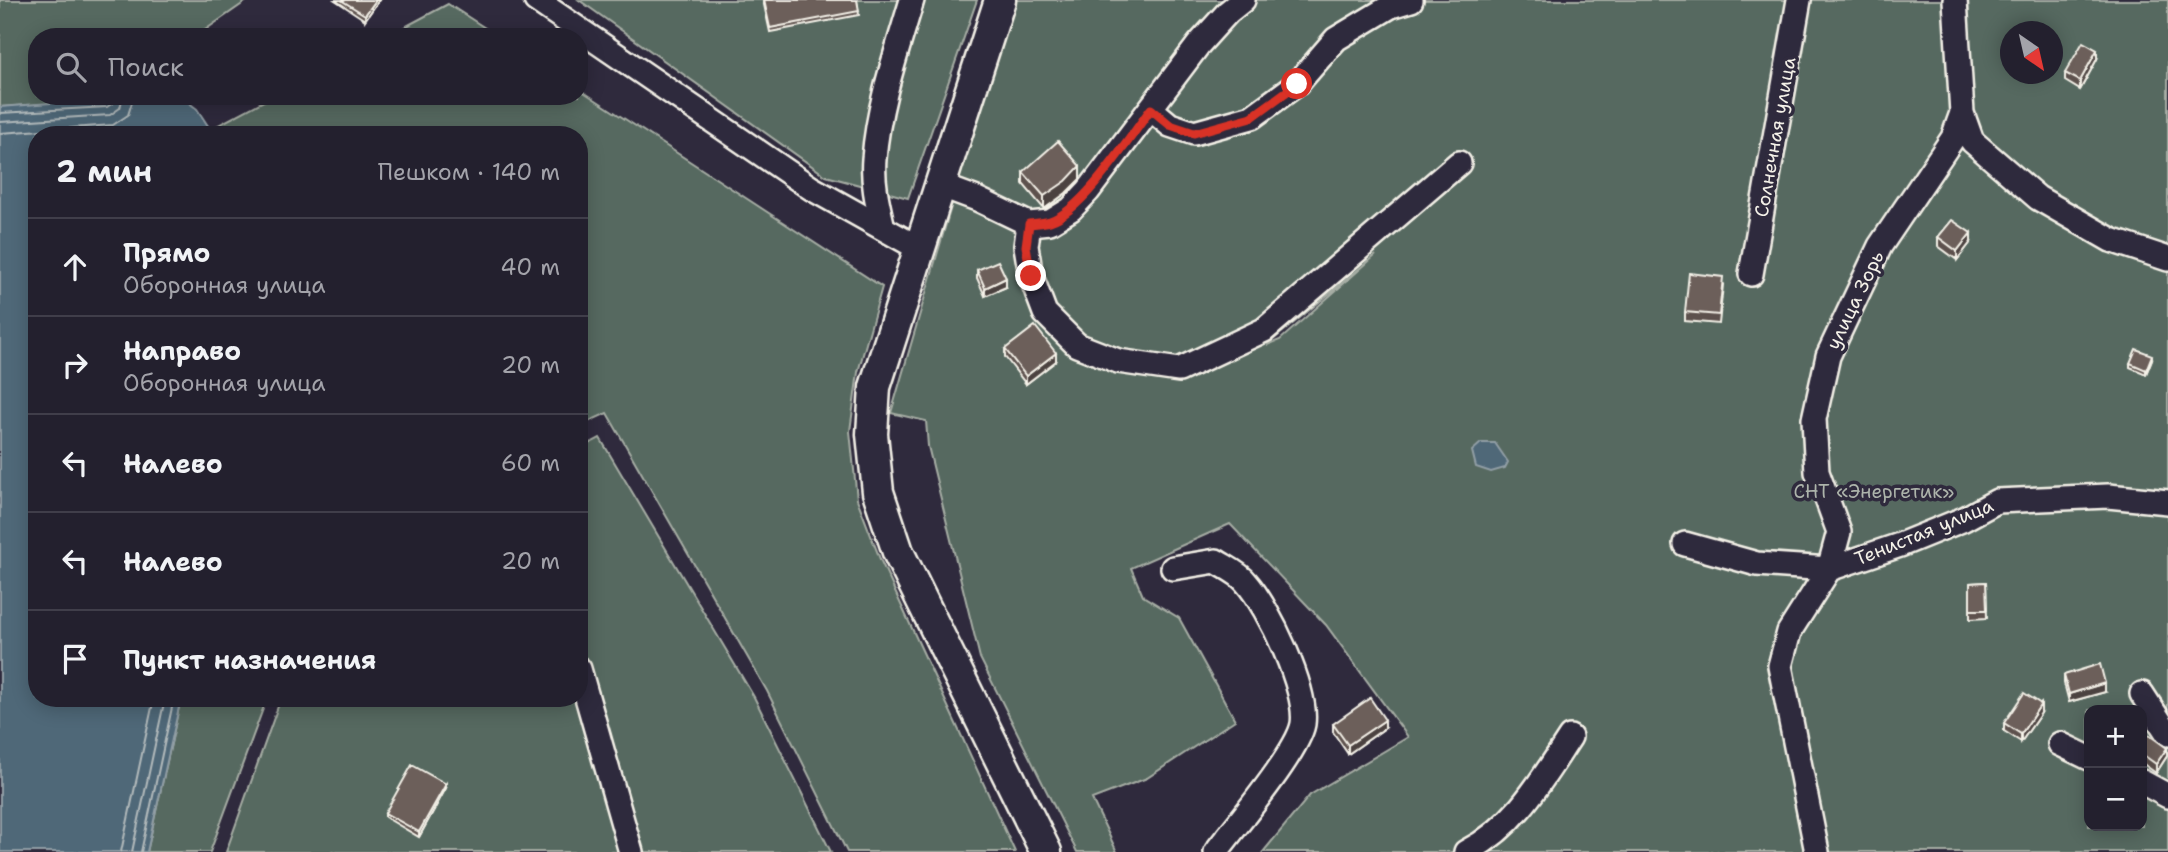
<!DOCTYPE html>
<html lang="ru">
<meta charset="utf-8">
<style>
:root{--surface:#23202e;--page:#2b2836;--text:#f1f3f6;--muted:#a3a3aa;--line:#403e4a}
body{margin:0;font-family:"Shantell Sans",sans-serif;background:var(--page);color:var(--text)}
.controls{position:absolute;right:21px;bottom:21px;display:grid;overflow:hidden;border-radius:14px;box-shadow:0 4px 18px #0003}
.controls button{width:63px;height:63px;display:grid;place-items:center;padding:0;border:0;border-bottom:2px solid var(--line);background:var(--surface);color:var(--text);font:35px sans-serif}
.compass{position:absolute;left:2000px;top:21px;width:63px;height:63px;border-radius:50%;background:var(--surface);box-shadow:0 4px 18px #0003;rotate:146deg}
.stop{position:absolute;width:21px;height:21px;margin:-16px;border:5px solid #d93025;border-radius:50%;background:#fff}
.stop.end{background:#d93025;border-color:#fff;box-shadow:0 2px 7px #0008}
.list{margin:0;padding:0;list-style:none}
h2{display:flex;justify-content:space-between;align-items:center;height:91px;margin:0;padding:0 28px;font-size:30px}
h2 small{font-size:23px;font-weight:400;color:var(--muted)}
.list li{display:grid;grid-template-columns:46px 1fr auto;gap:21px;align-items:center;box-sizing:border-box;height:98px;padding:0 28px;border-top:2px solid var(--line)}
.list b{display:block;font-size:26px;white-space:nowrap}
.list p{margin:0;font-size:23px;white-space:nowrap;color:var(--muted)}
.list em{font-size:23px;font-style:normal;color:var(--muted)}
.icon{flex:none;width:38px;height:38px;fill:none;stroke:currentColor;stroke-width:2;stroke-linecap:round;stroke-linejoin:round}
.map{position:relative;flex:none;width:2168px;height:852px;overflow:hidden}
.search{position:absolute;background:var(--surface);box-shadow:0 4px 18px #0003;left:28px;top:28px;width:560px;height:77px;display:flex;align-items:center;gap:18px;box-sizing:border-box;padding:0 24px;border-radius:28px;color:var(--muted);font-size:26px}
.panel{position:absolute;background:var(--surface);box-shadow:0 4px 18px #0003;left:28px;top:126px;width:560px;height:581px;border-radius:28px}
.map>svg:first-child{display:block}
</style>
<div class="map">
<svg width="2168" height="852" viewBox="0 0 2168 852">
<rect width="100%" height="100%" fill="#2f2a3d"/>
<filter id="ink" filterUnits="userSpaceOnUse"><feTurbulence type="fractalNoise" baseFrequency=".0143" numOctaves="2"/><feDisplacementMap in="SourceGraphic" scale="14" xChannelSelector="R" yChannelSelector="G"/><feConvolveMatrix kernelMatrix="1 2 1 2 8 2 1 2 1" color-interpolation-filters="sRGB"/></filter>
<g filter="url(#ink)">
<path fill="#576961" stroke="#a6ada4" stroke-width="2" fill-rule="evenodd" d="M 0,0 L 248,0 L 195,37 L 37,37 L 37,96 L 109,96 L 104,100 L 0,107 Z
M 579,0 L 977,0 L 908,198 L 826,176 Z
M 1016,0 L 2168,0 L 2168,852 L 1263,852 L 1310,795 L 1408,737 L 1326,625 L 1230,524 L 1131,568 L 1143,596 L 1179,618 L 1235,720 L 1147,778 L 1092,799 L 1117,852 L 1077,852 L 980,658 L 928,446 L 926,421 L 891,413 L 994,59 ZM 2010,32 L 2052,32 L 2052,74 L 2010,74 ZM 1376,255 L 1280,340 L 1267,345 ZM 2089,710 L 2142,710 L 2142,826 L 2089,826 Z
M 448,4 L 499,37 L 386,37 Z
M 579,89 L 882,287 L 858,372 L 850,431 L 857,499 L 880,559 L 1015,852 L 847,852 L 767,691 L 607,413 L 579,426 L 579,135 L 214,135 L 211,129 L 273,96 L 579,96 Z
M 600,438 L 754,697 L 831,852 L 226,852 L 281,698 L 579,698 L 579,449 Z
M 181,698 L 267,698 L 210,852 L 147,852 Z"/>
<path fill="#4f6778" stroke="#919ea5" stroke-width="2" d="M 141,96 L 180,96 L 197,109 L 214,135 L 37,135 L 37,698 L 181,698 L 147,852 L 0,852 L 0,107 Z
M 1481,443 L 1495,443 L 1508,462 L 1505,468 L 1491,472 L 1476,467 L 1472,451 Z"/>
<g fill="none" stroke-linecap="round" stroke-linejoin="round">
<path stroke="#b2babb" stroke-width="2" d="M 0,113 L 107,107 L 113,103 L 114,96
M 0,122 L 110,115 L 120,108 L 123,96
M 0,133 L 113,125 L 128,115 L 134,96
M 121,852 L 154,698
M 132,852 L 165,698
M 141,852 L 174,698"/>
<g stroke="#f4f1e8" stroke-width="28">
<path id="minor" d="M 536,0 L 811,188 L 920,249
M 1151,109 L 1170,125 L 1194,133 L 1252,117 L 1297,84 L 1336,39 L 1391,6 L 1411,0
M 1962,113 L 1972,141 L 2038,198 L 2111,240 L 2168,259
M 942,186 L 977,199 L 1029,224 L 1050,222 L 1071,209 L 1088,191 L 1199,44 L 1228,12 L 1243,0
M 1029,224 L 1026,246 L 1031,276 L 1045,313 L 1077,345 L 1118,361 L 1179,370 L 1264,330 L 1459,163
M 883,228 C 878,206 872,182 874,159 C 878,105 897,51 912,0
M 1751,274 L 1799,0
M 1685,544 L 1757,564 L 1829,569 L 1900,545 L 1964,519 L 1997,501 L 2108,496 L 2168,502
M 1173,568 L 1216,561 C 1225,567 1239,573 1246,582 C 1269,608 1308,690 1303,724 C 1298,752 1236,825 1216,852
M 579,669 L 631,852
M 2142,694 L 2168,734
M 2060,744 L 2089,758
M 2142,782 L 2168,796
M 1466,852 C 1515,827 1541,781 1570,737
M 1817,852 L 1780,666 L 1789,632 L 1829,569 L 1839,532 L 1817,472 L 1814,419 L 1828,356 L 1880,246 L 1953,138 L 1962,113 L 1955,0"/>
</g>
<g stroke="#f4f1e8" stroke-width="35">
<path id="major" d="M 1000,0 L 875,387 L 872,434 L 878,492 L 898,552 L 1046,852"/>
</g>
<use href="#minor" stroke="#2f2a3d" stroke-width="23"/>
<use href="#major" stroke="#2f2a3d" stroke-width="30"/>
</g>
<path fill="#5d514d" stroke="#f4f1e8" stroke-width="2" d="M 335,0 L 379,0 L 365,20 Z
M 763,0 L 857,0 L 859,15 L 770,32 Z
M 2097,59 L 2080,90 L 2065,81 L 2065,73 Z
M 1023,172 L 1080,179 L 1066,193 L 1044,209 L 1023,184 Z
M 1938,237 L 1971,242 L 1957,260 L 1938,246 Z
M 977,270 L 1006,287 L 985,296 L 977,278 Z
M 1723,285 L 1719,324 L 1685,321 L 1685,312 Z
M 1005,349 L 1056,361 L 1026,384 L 1005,357 Z
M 2152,359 L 2146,374 L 2130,367 L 2130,363 Z
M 1986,582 L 1987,618 L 1970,619 L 1970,583 Z
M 2064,675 L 2105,692 L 2069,702 L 2064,683 Z
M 2041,713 L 2021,742 L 2004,731 L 2004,723 Z
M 1333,724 L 1385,728 L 1348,754 L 1333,732 Z
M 2142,730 L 2167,756 L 2156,773 L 2142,763 Z
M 446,788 L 419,837 L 385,817 L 385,813 Z"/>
<path fill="#4c423f" stroke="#f4f1e8" stroke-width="2" d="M 376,0 L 379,0 L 365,20 L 365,15 Z
M 2097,50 L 2097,59 L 2080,90 L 2080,81 Z
M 1080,166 L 1080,179 L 1066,193 L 1044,209 L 1044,196 Z
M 1971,233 L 1971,242 L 1957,260 L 1957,251 Z
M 1006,278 L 1006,287 L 985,296 L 985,288 Z
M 1056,353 L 1056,361 L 1026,384 L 1026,376 Z
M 2152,355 L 2152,359 L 2146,374 L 2146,370 Z
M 2105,683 L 2105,692 L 2069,702 L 2069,694 Z
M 2041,704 L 2041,713 L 2021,742 L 2021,734 Z
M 1385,720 L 1385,728 L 1348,754 L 1348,745 Z
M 2167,748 L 2167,756 L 2156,773 L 2156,764 Z
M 446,784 L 446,788 L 419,837 L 419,832 Z"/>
<path fill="#6c5e5a" stroke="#f4f1e8" stroke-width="2" d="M 341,0 L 376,0 L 365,15 Z
M 764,0 L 857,0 L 859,11 L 770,28 Z
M 2083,42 L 2097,50 L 2080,81 L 2065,73 Z
M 1058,141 L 1080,166 L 1066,181 L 1044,196 L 1023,172 Z
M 1952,220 L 1971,233 L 1957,251 L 1938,237 Z
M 998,261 L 1006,278 L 985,288 L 977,270 Z
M 1689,273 L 1723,277 L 1719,315 L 1685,312 Z
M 1035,326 L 1056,353 L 1026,376 L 1005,349 Z
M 2136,349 L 2152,355 L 2146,370 L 2130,363 Z
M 1986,582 L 1987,610 L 1970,610 L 1970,583 Z
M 2100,664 L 2105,683 L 2069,694 L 2064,675 Z
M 2024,693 L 2041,704 L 2021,734 L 2004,723 Z
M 1370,698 L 1385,720 L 1348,745 L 1333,724 Z
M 2142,730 L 2167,748 L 2156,764 L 2142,754 Z
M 412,765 L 446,784 L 419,832 L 385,813 Z"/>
</g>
<g fill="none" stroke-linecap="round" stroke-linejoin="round" filter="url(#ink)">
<path stroke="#d93025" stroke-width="9" d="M 1031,276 L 1026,246 L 1029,224 C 1035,223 1044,223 1050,221 C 1084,210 1129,138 1151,109 L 1170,125 L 1194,133 L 1252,117 L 1297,84"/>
</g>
<g text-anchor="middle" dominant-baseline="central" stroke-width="7" stroke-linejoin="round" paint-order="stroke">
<g font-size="19" fill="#f4f1e8" stroke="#2f2a3d">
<text transform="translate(1775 137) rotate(-80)">Солнечная улица</text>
<text transform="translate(1855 300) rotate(-64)">улица Зорь</text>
<text transform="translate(1924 532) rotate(-22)">Тенистая улица</text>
</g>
<g font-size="19" fill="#adb4ab" stroke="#2f2a3d">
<text x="1874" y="491">СНТ «Энергетик»</text>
</g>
</g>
</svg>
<div class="controls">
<button>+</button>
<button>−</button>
</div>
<svg class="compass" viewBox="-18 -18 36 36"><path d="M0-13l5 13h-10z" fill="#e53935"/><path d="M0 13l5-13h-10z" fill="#a3a3aa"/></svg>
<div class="stop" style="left:1297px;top:84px"></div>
<div class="stop end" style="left:1031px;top:276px"></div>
<div class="search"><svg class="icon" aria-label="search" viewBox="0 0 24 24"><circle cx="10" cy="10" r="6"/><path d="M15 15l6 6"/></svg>Поиск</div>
<section class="panel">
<h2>2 мин<small>Пешком · 140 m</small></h2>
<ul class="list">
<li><svg class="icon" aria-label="ahead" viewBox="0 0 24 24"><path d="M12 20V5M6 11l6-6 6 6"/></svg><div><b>Прямо</b><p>Оборонная улица</p></div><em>40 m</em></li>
<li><svg class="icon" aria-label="right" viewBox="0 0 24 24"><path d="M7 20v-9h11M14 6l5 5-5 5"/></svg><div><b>Направо</b><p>Оборонная улица</p></div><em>20 m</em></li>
<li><svg class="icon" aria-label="left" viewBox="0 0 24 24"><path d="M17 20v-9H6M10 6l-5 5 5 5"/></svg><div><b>Налево</b></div><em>60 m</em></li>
<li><svg class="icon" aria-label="left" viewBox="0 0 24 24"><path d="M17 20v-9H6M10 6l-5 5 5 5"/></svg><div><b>Налево</b></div><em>20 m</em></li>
<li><svg class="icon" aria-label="arrive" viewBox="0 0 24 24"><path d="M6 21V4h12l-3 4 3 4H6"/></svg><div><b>Пункт назначения</b></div></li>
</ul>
</section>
</div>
